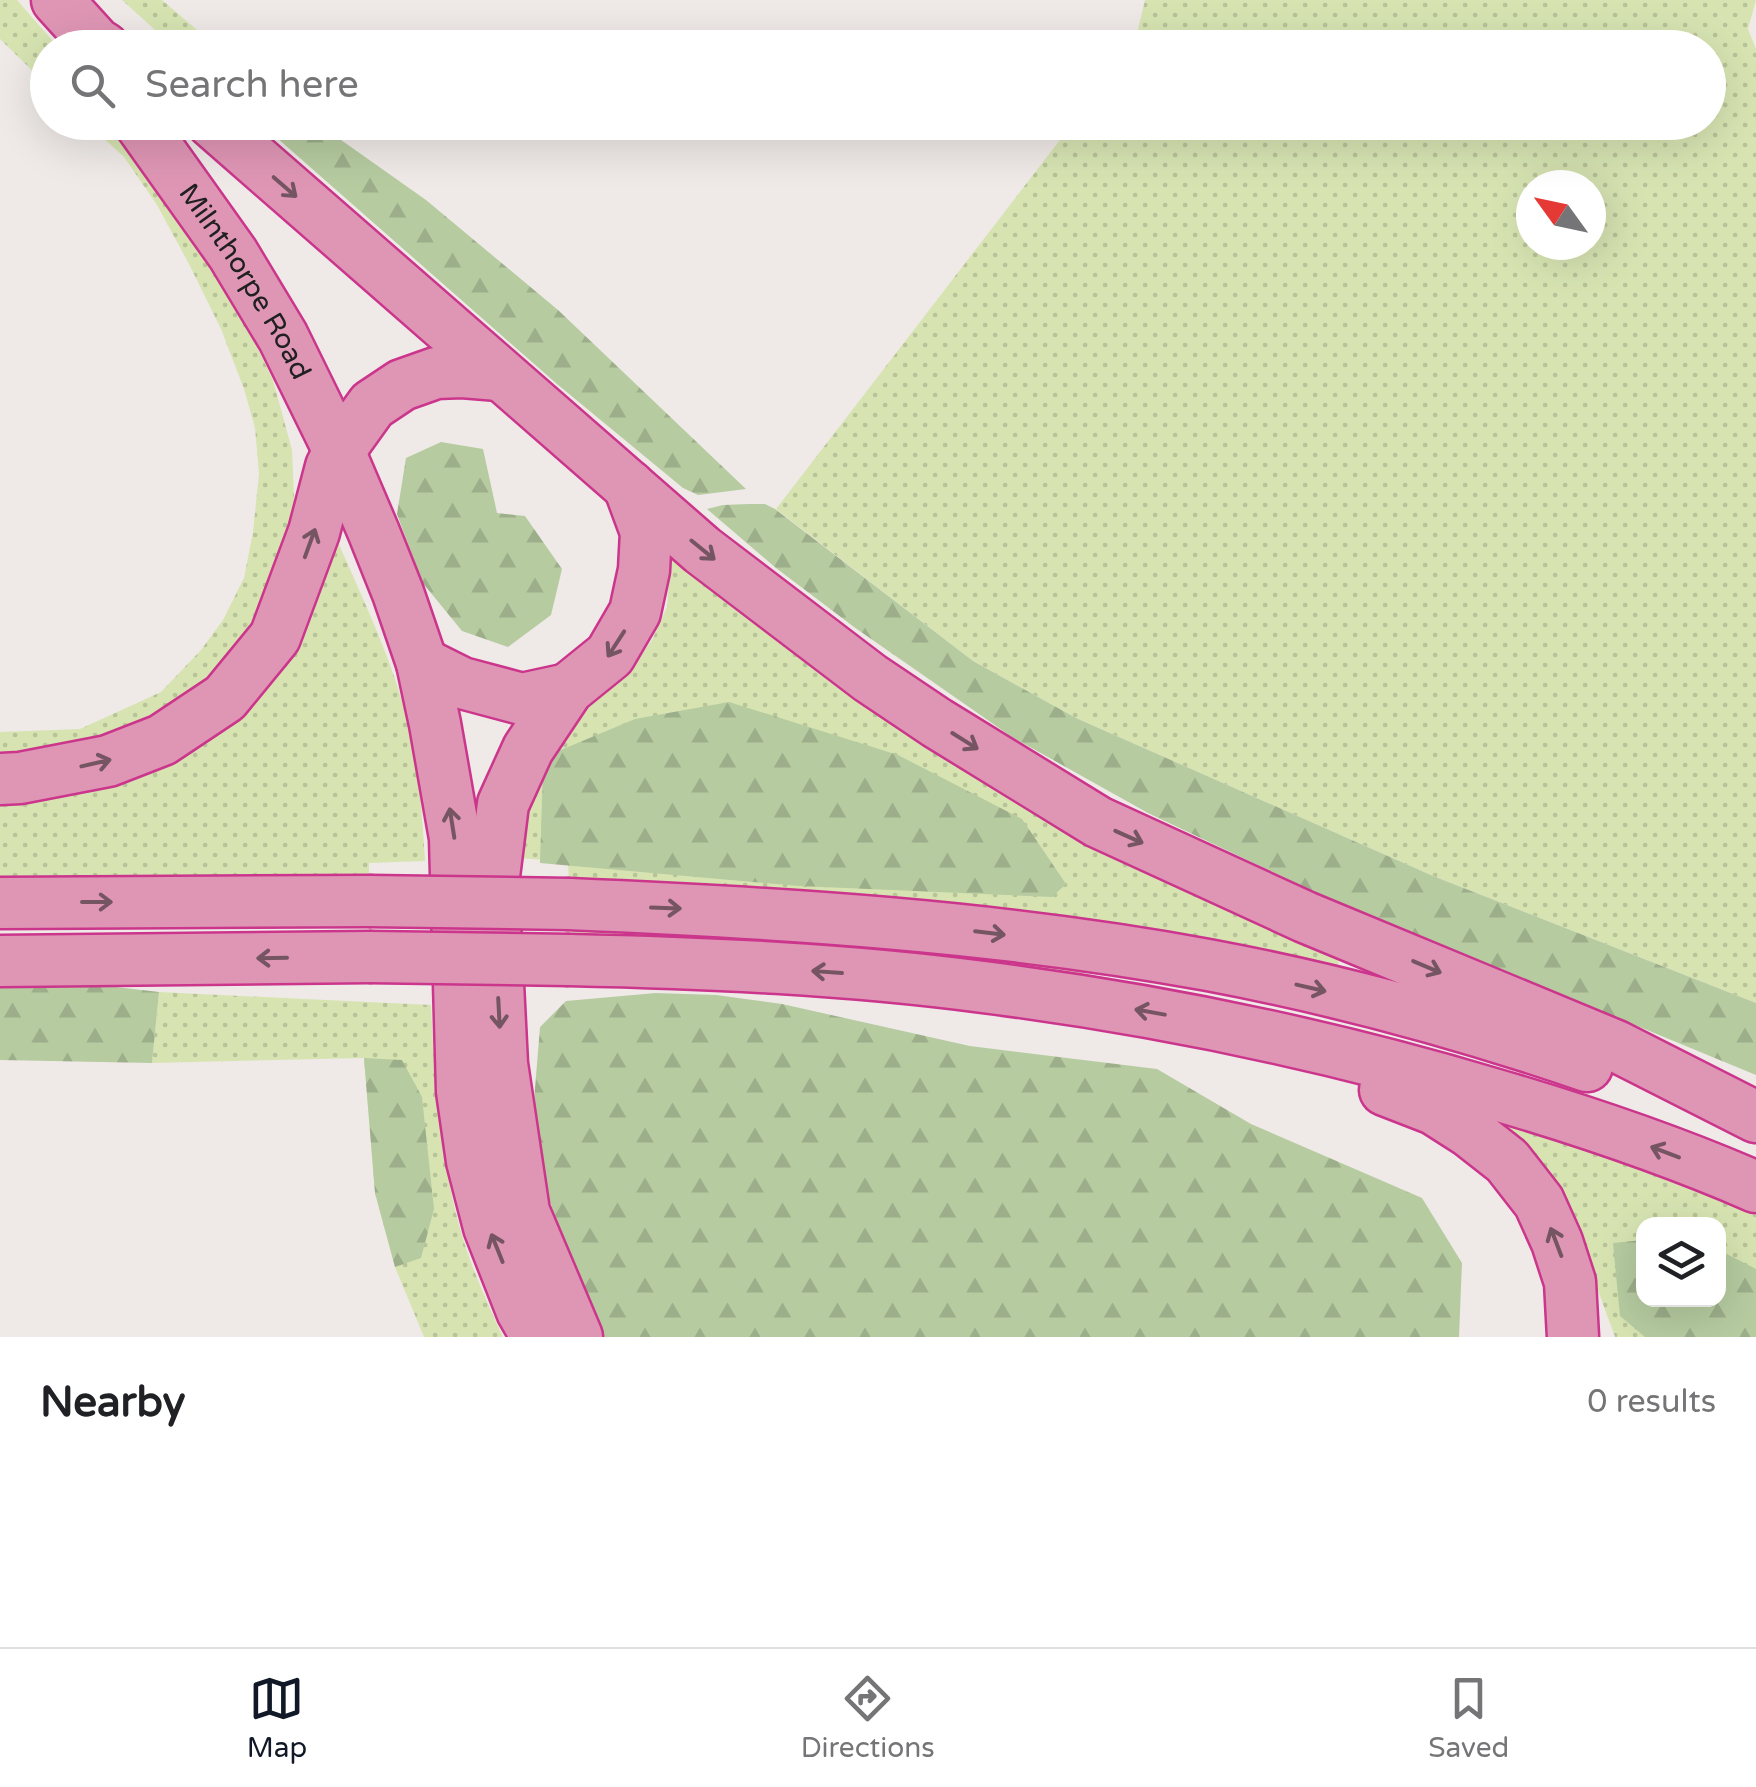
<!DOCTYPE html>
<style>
:root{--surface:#fff;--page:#f2f2f2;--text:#202124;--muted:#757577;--line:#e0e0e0;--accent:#111827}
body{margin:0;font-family:"Varela Round",sans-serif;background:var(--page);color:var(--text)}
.controls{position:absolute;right:30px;bottom:30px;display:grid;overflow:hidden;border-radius:20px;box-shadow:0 10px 40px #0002}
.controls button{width:90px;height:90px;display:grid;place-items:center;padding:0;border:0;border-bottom:2px solid var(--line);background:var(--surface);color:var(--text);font:50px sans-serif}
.compass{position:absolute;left:1516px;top:170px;width:90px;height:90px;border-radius:50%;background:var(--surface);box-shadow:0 10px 40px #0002;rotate:303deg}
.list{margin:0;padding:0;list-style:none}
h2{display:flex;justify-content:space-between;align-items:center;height:130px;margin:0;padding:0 40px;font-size:42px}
h2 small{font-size:32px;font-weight:400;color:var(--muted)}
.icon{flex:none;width:55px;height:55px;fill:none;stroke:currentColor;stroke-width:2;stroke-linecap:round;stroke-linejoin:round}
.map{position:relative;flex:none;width:1756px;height:1337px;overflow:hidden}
.search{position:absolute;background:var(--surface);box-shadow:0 10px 40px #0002;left:30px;right:30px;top:30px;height:110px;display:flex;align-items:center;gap:25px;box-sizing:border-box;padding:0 35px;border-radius:55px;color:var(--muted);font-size:38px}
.sheet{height:310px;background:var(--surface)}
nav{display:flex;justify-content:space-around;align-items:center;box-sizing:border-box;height:140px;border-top:2px solid var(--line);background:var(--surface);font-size:28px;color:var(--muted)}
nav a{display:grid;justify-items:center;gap:5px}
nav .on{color:var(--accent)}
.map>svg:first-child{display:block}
</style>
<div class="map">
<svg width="1756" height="1337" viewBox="0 0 1756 1337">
<defs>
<pattern id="grass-dots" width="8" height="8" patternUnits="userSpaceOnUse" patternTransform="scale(2.5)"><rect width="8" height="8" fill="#d7e4b2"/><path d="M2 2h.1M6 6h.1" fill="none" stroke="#b8c399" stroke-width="1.8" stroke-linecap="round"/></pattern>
<pattern id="forest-firs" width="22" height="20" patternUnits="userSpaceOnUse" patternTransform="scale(2.5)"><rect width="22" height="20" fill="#b6cba0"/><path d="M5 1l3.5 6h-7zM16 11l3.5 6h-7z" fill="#9cae8a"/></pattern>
</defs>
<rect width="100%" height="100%" fill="#efeae7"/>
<path fill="url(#grass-dots)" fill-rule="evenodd" d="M 0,0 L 17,0 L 58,47 L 48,48 L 47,85 L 0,39 Z
M 122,0 L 162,0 L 217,47 L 174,47 Z
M 1145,0 L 1756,0 L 1748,29 L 1756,49 L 1756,1003 L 1433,876 L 1076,718 L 973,661 L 776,509 L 1073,123 L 1708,122 L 1708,48 L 1131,47 L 1135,42 ZM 1531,185 L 1591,185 L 1591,245 L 1531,245 Z
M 87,123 L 119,123 L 139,148 L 240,312 L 273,380 L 292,450 L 295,520 L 262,618 L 203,689 L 96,749 L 0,764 L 0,732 L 80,729 L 161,692 L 201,650 L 223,620 L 244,578 L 253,532 L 259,474 L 255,428 L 244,389 L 221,329 L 189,264 L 157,205 L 124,157 Z
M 331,537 L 338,542 C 361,595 389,653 404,708 C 418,757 422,810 425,861 L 369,863 L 369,882 L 0,883 L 0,790 L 135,768 Z
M 671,556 L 1130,863 L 1338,959 L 1339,967 L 1333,972 L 569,883 L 568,862 L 519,858 L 530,793 L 570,720 L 629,671 L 652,640 L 667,607 Z
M 569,921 L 772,931 L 1079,967 L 1083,972 L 1076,977 L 569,943 Z
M 159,992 L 431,1005 C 435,1087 441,1172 467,1251 C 477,1280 490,1309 503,1337 L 424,1337 L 395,1267 L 375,1193 L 364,1058 L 152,1063 Z
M 1509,1119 L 1756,1215 L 1756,1337 L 1615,1337 L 1571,1216 L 1503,1132 ZM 1644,1224 L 1718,1224 L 1718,1300 L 1644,1300 Z"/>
<path fill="url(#forest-firs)" d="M 260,123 L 317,123 L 426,200 L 558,310 L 746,489 L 698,495 L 683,488 L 557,384 Z
M 441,442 L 483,449 L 497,513 L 525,516 L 562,569 L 551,615 L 508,647 L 462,631 L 422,582 L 397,514 L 406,458 Z
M 749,504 L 765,504 L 775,509 L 973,661 L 1076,718 L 1433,876 L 1756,1003 L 1756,1075 L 1325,897 L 1148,813 L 1012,737 L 854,627 L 776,568 L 707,509 L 723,505 Z
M 729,702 L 898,755 L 1022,819 L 1066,884 L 1052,897 L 799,886 L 540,863 L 543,767 L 556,752 L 635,719 Z
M 64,981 L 159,992 L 152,1063 L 0,1060 L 0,982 Z
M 656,993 L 716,995 L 782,1004 L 970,1046 L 1157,1069 L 1251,1124 L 1422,1198 L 1462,1263 L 1459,1337 L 602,1337 L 546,1192 L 533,1113 L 540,1027 L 566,1001 Z
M 364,1058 L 402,1060 L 422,1097 L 434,1209 L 421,1258 L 395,1267 L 375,1193 Z
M 1643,1240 L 1644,1300 L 1718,1300 L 1719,1250 L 1756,1269 L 1756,1337 L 1645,1337 L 1620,1316 L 1613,1243 Z"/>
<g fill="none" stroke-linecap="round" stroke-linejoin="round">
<g stroke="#cb368c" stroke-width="55">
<g id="highway">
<path d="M 57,0 L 96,43 L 104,48"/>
<path id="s1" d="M 139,122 L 233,254 L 283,337 L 339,451 L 374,533 L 398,593 L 422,663 L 435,724 L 455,838 L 462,1091 L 472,1161 L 489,1227 L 522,1311 L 537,1337"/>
<path d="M 212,122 L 702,550 L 870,678 L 937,723 L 1098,822 L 1305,917 L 1616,1046 L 1756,1117"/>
<path d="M 422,663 L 462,683 L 522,699 L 568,689"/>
<path d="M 0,779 L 20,778 L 108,761 L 162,740 L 225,698 L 275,637 L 314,532 L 331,467 L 339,451 L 372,405 L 402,385 L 436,373 L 462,372 L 499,375"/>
<path d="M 0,903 L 369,901"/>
<path d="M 569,904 C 783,913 997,926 1208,965 C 1336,989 1464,1024 1587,1066"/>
<path d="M 569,960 C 708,963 846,969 983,987 C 1156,1009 1326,1044 1493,1094 C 1582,1120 1671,1150 1756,1187"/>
<path d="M 0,961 L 369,957"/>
<path d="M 1385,1090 L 1434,1109 L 1470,1132 L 1507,1161 L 1539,1202 L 1557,1242 L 1570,1282 L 1573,1337"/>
<path d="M 577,1337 L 524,1212 L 502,1064 L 493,884 L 503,804 L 528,749 L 568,689 L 610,655 L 635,612 L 644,570 L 646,532 L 629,486"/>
</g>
</g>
<use href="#highway" stroke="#df96b5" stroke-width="50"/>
<g stroke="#cb368c" stroke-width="55" stroke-linecap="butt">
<path id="highway-bridge" d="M 369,901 L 569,904
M 369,957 L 569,960"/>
</g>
<use href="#highway-bridge" stroke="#df96b5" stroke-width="50"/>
</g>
<defs><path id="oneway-shaft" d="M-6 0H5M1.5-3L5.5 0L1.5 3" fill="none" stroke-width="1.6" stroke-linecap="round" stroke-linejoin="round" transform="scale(2.5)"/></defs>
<g stroke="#765563">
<use href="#oneway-shaft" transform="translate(285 187) rotate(41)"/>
<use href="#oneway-shaft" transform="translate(310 543) rotate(-70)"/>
<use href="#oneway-shaft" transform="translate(703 550) rotate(39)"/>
<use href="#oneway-shaft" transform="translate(616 644) rotate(123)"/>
<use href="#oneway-shaft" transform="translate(965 741) rotate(32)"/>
<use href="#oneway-shaft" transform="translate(96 763) rotate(-13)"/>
<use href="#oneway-shaft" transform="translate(452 823) rotate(-99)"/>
<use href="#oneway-shaft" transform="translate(1129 837) rotate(24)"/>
<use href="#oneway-shaft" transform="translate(97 902)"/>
<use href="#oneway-shaft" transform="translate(666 908) rotate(2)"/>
<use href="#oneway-shaft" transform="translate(990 933) rotate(7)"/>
<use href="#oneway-shaft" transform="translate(272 958) rotate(179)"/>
<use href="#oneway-shaft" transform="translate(1427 967) rotate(23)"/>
<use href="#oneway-shaft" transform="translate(827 972) rotate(-176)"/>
<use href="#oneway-shaft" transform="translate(1311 988) rotate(13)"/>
<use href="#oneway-shaft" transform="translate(1150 1012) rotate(-170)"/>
<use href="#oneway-shaft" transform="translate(499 1013) rotate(87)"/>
<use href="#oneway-shaft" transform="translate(1665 1152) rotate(-159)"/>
<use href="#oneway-shaft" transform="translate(1556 1242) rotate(-111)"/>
<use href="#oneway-shaft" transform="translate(497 1248) rotate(-112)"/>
</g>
<g text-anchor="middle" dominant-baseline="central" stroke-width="10" stroke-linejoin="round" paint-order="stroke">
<g font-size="28" fill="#202020" stroke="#fff">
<text stroke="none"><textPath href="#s1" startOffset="192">Milnthorpe Road</textPath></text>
</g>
</g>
</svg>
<div class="controls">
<button><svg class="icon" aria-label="layers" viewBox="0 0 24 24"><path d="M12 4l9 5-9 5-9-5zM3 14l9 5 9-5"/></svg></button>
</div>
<svg class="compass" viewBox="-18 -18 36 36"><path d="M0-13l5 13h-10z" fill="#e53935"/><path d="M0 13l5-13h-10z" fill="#757577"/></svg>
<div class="search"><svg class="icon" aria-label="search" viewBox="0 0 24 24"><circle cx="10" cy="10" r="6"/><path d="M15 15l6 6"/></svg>Search here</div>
</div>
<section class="sheet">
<h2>Nearby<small>0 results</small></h2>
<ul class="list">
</ul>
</section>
<nav>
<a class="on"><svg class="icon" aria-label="map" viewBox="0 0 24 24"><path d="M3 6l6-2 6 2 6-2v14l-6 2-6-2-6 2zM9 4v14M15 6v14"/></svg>Map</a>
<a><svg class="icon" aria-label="directions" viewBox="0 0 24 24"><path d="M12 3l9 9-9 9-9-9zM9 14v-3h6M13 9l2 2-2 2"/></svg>Directions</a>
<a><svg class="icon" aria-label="saved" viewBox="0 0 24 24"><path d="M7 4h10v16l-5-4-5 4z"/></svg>Saved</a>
</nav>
